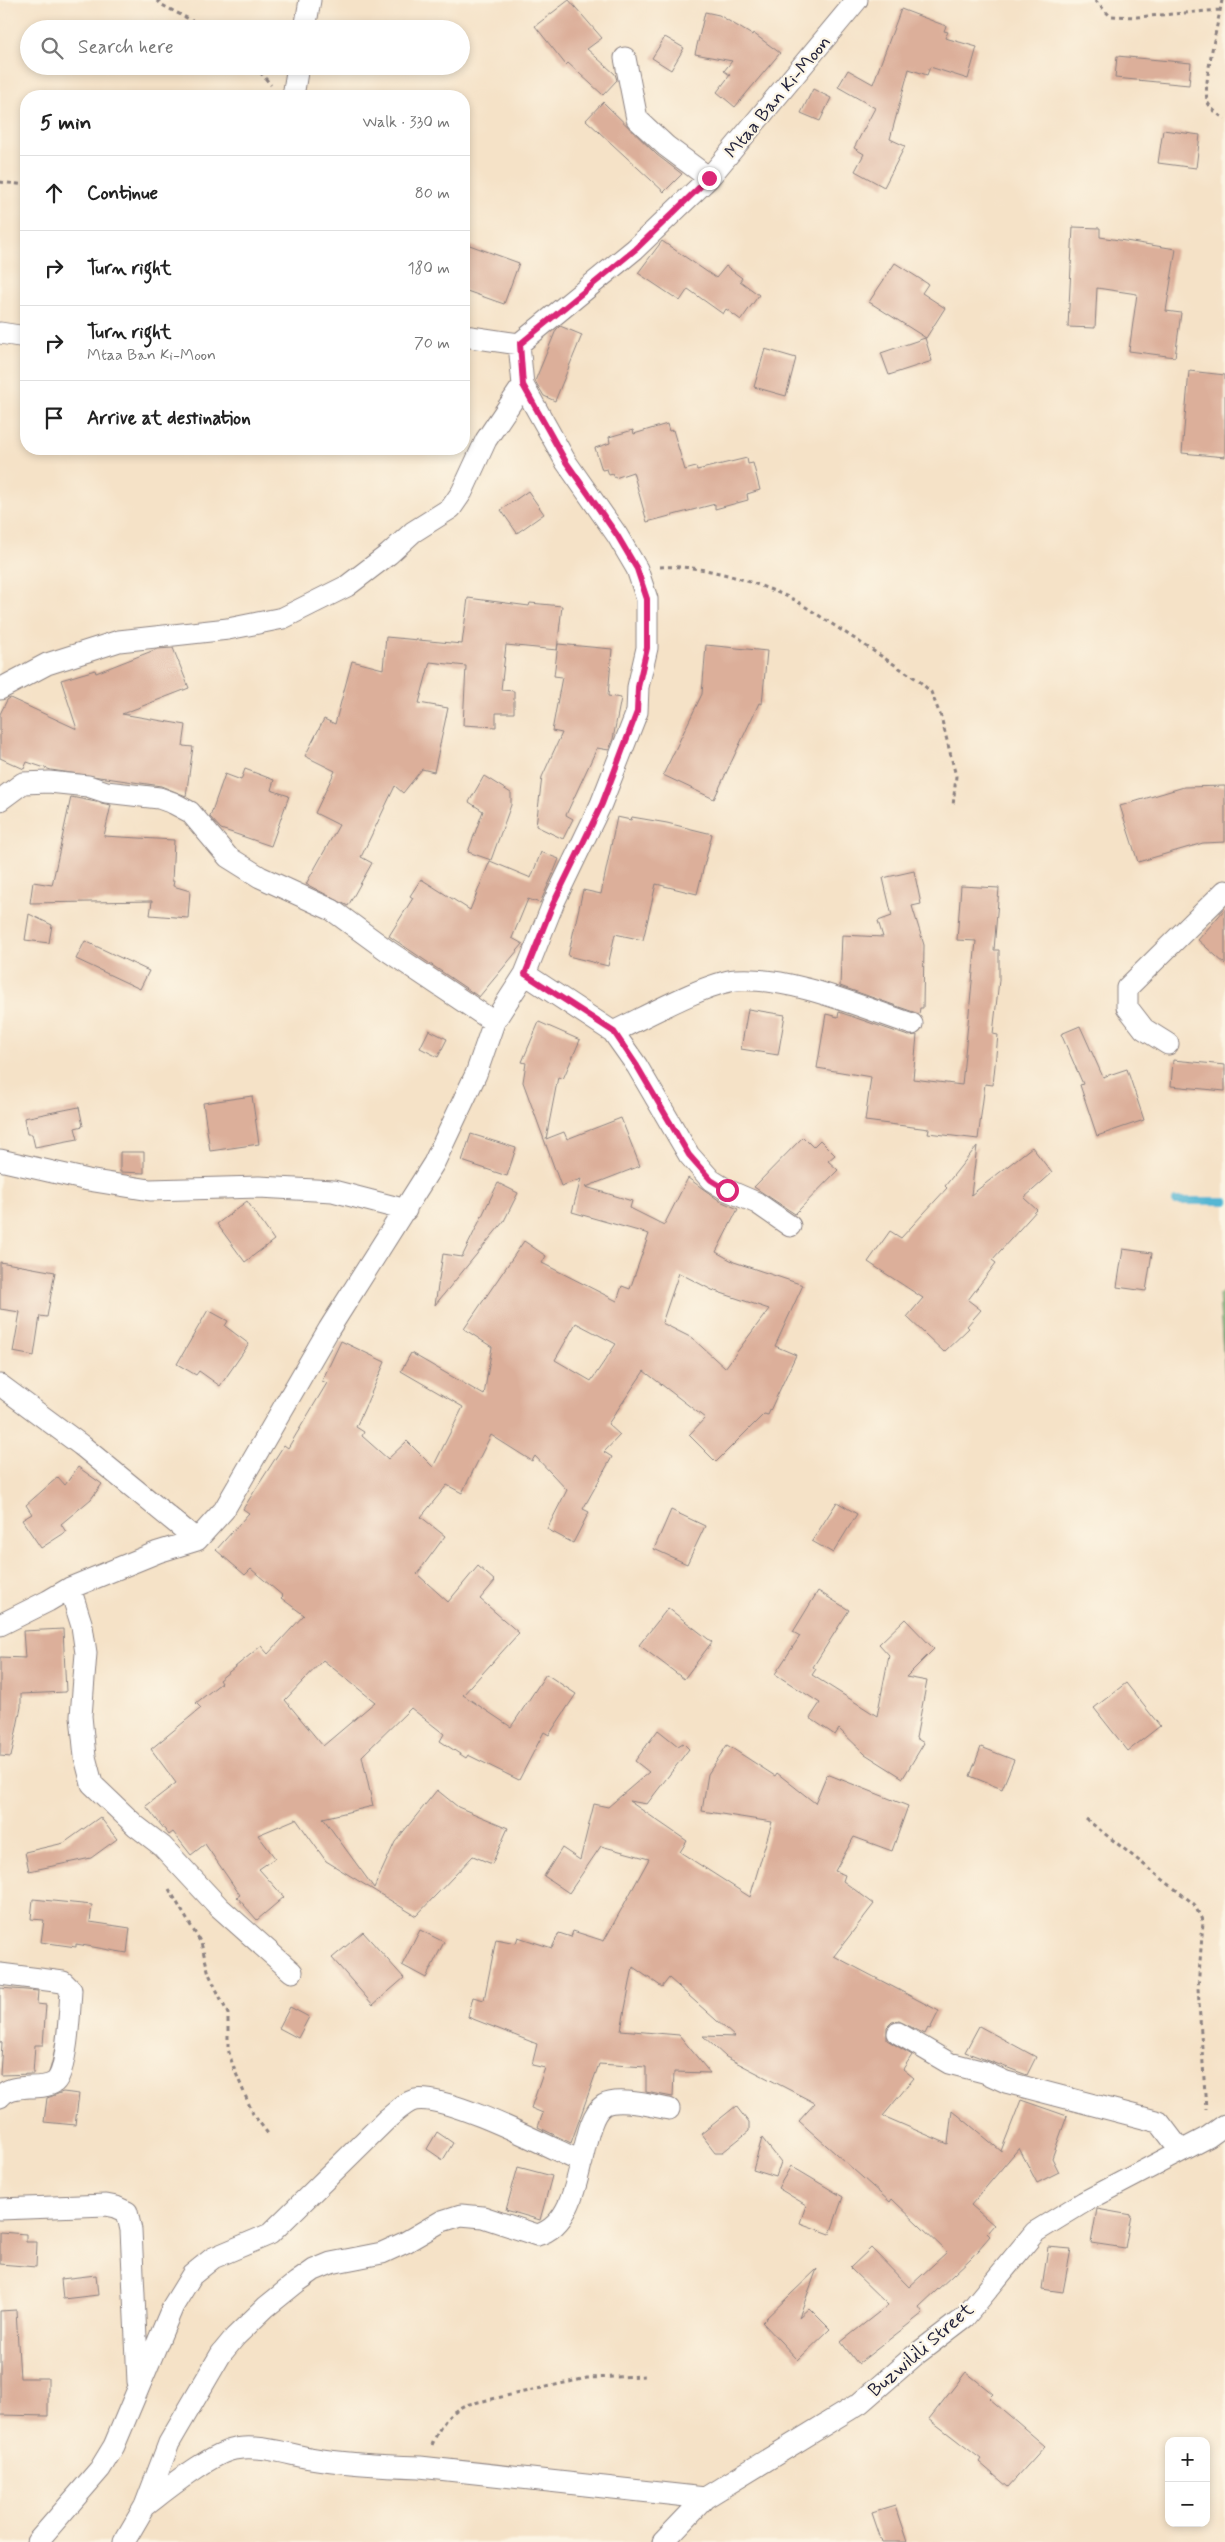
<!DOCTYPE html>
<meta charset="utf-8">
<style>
:root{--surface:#fff;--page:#f2f2f2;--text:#222;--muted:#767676;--line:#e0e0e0}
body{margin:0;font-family:Mynerve,sans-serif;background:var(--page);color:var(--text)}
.controls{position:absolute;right:15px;bottom:15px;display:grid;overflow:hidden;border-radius:10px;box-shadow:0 2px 8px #0003}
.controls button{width:45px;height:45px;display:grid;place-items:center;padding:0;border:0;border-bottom:1px solid var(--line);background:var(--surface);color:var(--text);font:25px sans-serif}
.stop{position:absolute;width:15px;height:15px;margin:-11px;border:4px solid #db2777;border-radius:50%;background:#fff}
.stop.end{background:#db2777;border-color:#fff;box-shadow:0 1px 5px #0008}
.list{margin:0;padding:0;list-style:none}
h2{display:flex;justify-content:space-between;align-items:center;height:65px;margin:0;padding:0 20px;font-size:21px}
h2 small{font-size:16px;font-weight:400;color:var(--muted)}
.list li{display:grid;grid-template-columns:32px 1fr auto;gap:15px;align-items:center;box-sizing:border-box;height:75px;padding:0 20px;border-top:1px solid var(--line)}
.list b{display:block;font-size:19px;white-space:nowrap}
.list p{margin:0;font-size:16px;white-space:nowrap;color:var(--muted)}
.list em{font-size:16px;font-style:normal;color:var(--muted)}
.icon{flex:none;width:28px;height:28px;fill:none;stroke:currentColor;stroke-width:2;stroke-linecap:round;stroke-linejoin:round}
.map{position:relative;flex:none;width:1225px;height:2542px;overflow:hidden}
.search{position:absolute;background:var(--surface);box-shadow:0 2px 8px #0003;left:20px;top:20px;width:450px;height:55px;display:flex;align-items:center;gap:12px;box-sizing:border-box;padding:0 18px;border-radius:28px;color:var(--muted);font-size:19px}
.panel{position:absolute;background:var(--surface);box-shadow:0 2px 8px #0003;left:20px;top:90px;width:450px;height:365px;border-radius:20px}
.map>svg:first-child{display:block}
</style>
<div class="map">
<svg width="1225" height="2542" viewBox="0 0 1225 2542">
<rect width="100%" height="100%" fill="#fcf5e5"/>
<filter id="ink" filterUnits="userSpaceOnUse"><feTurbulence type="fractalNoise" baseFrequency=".02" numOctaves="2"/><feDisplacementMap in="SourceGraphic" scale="10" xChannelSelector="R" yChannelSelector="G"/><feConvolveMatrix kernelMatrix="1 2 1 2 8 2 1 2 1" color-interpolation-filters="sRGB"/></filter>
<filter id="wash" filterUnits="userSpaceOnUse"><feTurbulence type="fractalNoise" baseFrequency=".0096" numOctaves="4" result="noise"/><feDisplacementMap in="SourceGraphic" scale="20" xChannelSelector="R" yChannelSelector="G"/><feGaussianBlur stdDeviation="1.12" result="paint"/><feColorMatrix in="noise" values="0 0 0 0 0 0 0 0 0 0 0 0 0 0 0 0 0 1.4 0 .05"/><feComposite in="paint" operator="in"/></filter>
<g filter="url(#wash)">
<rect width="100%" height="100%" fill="#f5e2c7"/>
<path fill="#7bb372" stroke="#4e6a56" d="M 1225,1289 L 1225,1381 L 1219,1294 Z"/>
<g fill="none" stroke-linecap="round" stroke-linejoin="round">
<path stroke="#55b6d3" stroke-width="8" d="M 1176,1201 L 1225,1201"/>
</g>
<g id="blocks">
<path fill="#dcaf9a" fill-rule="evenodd" d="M 569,0 L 602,38 L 587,49 L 615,74 L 617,80 L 603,95 L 568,63 L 566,65 L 535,26 Z
M 901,9 L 946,26 L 944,31 L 948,32 L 945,38 L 977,47 L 968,79 L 930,67 L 927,75 L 909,69 L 890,139 L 905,146 L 884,187 L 855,171 L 864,154 L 854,148 L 875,108 L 838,87 L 848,70 L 873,84 Z
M 705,12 L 719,15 L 752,35 L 753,33 L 780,53 L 735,107 L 717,92 L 730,75 L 724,71 L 732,61 L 695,54 Z
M 665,37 L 684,48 L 671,70 L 652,58 Z
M 1117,56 L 1191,63 L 1189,85 L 1115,78 Z
M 813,89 L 831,98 L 820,121 L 801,113 Z
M 603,102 L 657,155 L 682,174 L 664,192 L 586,120 Z
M 1163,130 L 1200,135 L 1196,168 L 1158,163 Z
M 1073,227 L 1100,228 L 1100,237 L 1176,249 L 1166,311 L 1181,313 L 1175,357 L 1129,351 L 1137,294 L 1097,288 L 1095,328 L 1068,327 Z
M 662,241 L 716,278 L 726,266 L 742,278 L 740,281 L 759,295 L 741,320 L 726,309 L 723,314 L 688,289 L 680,301 L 638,273 Z
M 464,243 L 519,263 L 504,304 L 464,290 Z
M 895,263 L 928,284 L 922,293 L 945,308 L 926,338 L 869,302 Z
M 560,326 L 582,335 L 555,401 L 544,396 L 535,381 L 556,330 Z
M 925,338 L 932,361 L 889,375 L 881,353 Z
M 765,349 L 796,358 L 786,396 L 754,387 Z
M 1189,371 L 1225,375 L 1225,457 L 1182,453 Z
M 667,424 L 669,431 L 673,430 L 685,470 L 696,467 L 697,470 L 747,458 L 748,464 L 753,463 L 760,490 L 747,494 L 748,500 L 715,509 L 715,504 L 647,522 L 633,472 L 615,478 L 613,474 L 609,475 L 607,469 L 602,470 L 595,448 L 610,443 L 609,437 L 633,430 L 634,434 Z
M 528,491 L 544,514 L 517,533 L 501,510 Z
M 468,598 L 529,606 L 530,603 L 562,606 L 557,650 L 506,645 L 501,690 L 514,691 L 514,713 L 496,713 L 496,727 L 463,725 L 466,666 L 430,662 L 419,703 L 448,708 L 434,772 L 422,769 L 403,793 L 395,786 L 361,857 L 372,863 L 348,906 L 306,884 L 339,825 L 315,813 L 335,771 L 305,756 L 324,719 L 335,724 L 352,661 L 383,669 L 386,637 L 462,644 Z
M 558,644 L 612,649 L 608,696 L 621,698 L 613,739 L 609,750 L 597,748 L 566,815 L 573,819 L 563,839 L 536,826 L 542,777 L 562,733 L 552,731 L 562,677 L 554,676 Z
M 706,645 L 767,651 L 762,704 L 759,703 L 714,799 L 663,775 L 702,694 Z
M 173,648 L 189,688 L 122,714 L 186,725 L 183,746 L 193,747 L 186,796 L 161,786 L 51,770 L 27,762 L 24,769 L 0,758 L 0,714 L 7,700 L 10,698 L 77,729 L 61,680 L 95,670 L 96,673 L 157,649 Z
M 245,769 L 274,780 L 271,790 L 289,796 L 271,846 L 221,829 L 210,817 L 225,774 L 241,780 Z
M 484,776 L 511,793 L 511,805 L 491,860 L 468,852 L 483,811 L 469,802 Z
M 1225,786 L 1225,842 L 1203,843 L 1138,862 L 1120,806 L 1184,787 Z
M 71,797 L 111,805 L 104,836 L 174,840 L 172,881 L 174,881 L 173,886 L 190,891 L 188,918 L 150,915 L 152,901 L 30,903 L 33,882 L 52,885 Z
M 617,817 L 631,820 L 632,817 L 667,823 L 712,834 L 697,894 L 656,884 L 643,940 L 615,934 L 608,966 L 568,956 L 583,890 L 601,894 Z
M 541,852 L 559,859 L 553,874 L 540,903 L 528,899 L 512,938 L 523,944 L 479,997 L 389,936 L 413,898 L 410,896 L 421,879 L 470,910 L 490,861 L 531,878 Z
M 914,871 L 921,904 L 912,906 L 924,945 L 923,1008 L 920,1008 L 919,1014 L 840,986 L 842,935 L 883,937 L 878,921 L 892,916 L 883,878 Z
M 961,886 L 999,888 L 994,950 L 999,950 L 999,980 L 993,1034 L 998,1035 L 993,1085 L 985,1084 L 978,1139 L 928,1133 L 929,1129 L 865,1121 L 871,1077 L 817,1068 L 826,1014 L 838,1017 L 839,1012 L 908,1036 L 917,1035 L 913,1079 L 962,1085 L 976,941 L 957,940 Z
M 1225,909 L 1225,964 L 1198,940 Z
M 29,914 L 52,925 L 49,943 L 25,940 Z
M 85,941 L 149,971 L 140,989 L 76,959 Z
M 748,1009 L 785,1015 L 778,1055 L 741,1049 Z
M 539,1022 L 580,1040 L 563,1079 L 558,1077 L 546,1139 L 564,1132 L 567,1139 L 621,1118 L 640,1166 L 586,1187 L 632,1201 L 630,1208 L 664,1225 L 688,1178 L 720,1201 L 738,1209 L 716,1252 L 734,1262 L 803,1285 L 775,1346 L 796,1355 L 768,1415 L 764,1414 L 716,1462 L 689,1435 L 705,1418 L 644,1371 L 608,1424 L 620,1435 L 604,1452 L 612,1457 L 583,1509 L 589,1512 L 573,1543 L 547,1529 L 567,1490 L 535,1456 L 532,1461 L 491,1435 L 462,1493 L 447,1485 L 421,1517 L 445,1536 L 417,1574 L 448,1602 L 478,1566 L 495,1581 L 480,1599 L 519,1633 L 463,1695 L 511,1727 L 546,1674 L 576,1694 L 549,1735 L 544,1732 L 519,1780 L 468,1755 L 466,1758 L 440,1741 L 444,1734 L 411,1708 L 362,1756 L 373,1806 L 323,1818 L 374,1888 L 395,1842 L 437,1790 L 458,1807 L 508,1828 L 492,1864 L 473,1856 L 416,1916 L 326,1861 L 296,1819 L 258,1835 L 275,1858 L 259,1869 L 284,1897 L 257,1920 L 237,1897 L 240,1895 L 205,1844 L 191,1855 L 173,1832 L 169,1835 L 146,1806 L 176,1783 L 151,1749 L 201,1708 L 196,1703 L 221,1683 L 219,1680 L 261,1646 L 268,1654 L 304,1615 L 281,1598 L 283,1596 L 251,1569 L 245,1575 L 216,1550 L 249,1513 L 243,1509 L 284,1445 L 288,1448 L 327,1383 L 322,1381 L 341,1341 L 385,1362 L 356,1427 L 364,1432 L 362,1436 L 388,1459 L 407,1441 L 433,1467 L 463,1407 L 401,1371 L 411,1353 L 484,1395 L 492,1347 L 464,1329 L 524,1241 L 546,1256 L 542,1263 L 617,1301 L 622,1286 L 630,1289 L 649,1234 L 572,1212 L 581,1179 L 561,1186 L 523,1082 L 526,1063 L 522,1062 ZM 679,1273 L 712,1290 L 769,1309 L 725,1368 L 692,1338 L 662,1323 ZM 576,1323 L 616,1344 L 591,1381 L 555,1360 ZM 323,1660 L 375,1702 L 323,1746 L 285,1700 Z
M 1080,1026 L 1103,1077 L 1127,1069 L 1144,1120 L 1097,1136 L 1080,1085 L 1083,1084 L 1061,1034 Z
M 429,1030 L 447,1039 L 438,1057 L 420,1048 Z
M 1173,1060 L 1225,1065 L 1225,1091 L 1171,1086 Z
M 252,1096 L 259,1144 L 210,1151 L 203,1103 Z
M 79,1107 L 83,1126 L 75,1128 L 78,1139 L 35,1147 L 32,1134 L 27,1134 L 24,1118 Z
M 471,1134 L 516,1148 L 507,1176 L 462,1161 Z
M 803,1137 L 813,1147 L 820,1140 L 835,1155 L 828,1161 L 838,1170 L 795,1214 L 754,1187 Z
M 977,1146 L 971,1195 L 1032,1147 L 1052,1173 L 1024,1198 L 1037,1210 L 992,1260 L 996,1263 L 968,1300 L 981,1310 L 967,1326 L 969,1328 L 944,1352 L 907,1317 L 923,1298 L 868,1262 L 890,1231 L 901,1238 L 947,1188 L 945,1186 Z
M 120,1152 L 144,1152 L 144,1173 L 120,1172 Z
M 498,1183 L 518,1193 L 504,1221 L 435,1305 L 443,1254 L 462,1257 Z
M 247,1201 L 274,1240 L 245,1262 L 217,1224 Z
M 1123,1249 L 1152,1253 L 1146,1291 L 1117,1287 Z
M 0,1262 L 55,1272 L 47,1317 L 40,1316 L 34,1356 L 13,1352 L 20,1312 L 0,1309 Z
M 208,1310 L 228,1321 L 225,1326 L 249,1344 L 220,1386 L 199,1371 L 196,1375 L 177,1364 Z
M 78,1467 L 102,1484 L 91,1499 L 61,1524 L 66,1532 L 41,1548 L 22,1520 L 32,1514 L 26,1505 L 58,1477 L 65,1485 Z
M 837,1502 L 857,1514 L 833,1553 L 812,1541 Z
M 671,1510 L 705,1526 L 687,1564 L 654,1549 Z
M 818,1591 L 849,1610 L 813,1667 L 816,1669 L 812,1675 L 877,1716 L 889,1655 L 879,1644 L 905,1619 L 934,1649 L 906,1677 L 927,1681 L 916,1738 L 924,1743 L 903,1778 L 865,1754 L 839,1729 L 835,1735 L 810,1718 L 820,1703 L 775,1674 L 800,1636 L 793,1632 Z
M 668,1608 L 712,1642 L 684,1679 L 639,1645 Z
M 63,1629 L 66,1692 L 21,1694 L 21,1707 L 11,1757 L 0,1756 L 0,1657 L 25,1658 L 23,1631 Z
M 1126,1683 L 1160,1726 L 1128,1751 L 1094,1708 Z
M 658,1730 L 678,1746 L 683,1743 L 689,1749 L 647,1804 L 629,1801 L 687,1841 L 680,1852 L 750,1897 L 772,1822 L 702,1811 L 708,1774 L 727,1745 L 775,1776 L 777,1773 L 815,1803 L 827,1774 L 908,1806 L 892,1851 L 854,1837 L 835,1871 L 845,1875 L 843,1881 L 874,1904 L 834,1956 L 939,2011 L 930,2029 L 928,2028 L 925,2034 L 899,2021 L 892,2022 L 887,2027 L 887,2040 L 912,2055 L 903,2069 L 914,2078 L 883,2116 L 948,2144 L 952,2110 L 1001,2151 L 1021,2100 L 1067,2116 L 1052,2158 L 1059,2172 L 1037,2183 L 1019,2148 L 971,2205 L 994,2225 L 987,2233 L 990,2236 L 971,2258 L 919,2307 L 923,2313 L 858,2364 L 841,2342 L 888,2305 L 850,2268 L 871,2248 L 909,2287 L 947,2252 L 892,2199 L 890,2202 L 799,2121 L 815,2103 L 726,2057 L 703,2036 L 735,2037 L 669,1978 L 662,1987 L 633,1967 L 621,2030 L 679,2035 L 710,2073 L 674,2072 L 673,2097 L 646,2092 L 646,2067 L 599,2064 L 571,2143 L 538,2127 L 543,2113 L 531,2108 L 545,2068 L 532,2065 L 537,2044 L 468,2017 L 473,1997 L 484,2000 L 496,1939 L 516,1943 L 518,1937 L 552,1948 L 559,1933 L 571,1937 L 573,1931 L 604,1941 L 649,1859 L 601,1846 L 569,1893 L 544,1876 L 562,1848 L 580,1860 L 594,1804 L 608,1807 L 649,1772 L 635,1761 Z
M 981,1747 L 1014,1760 L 1002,1789 L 970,1776 Z
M 100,1817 L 117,1839 L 91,1858 L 29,1871 L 25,1852 L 64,1843 Z
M 33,1899 L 92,1905 L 90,1922 L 130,1928 L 127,1953 L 76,1944 L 76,1947 L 41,1942 L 44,1920 L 31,1919 Z
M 420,1930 L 444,1942 L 426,1978 L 402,1965 Z
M 363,1932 L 404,1978 L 373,2005 L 332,1958 Z
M 0,1988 L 38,1991 L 37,2004 L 46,2005 L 43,2045 L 35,2045 L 33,2074 L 0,2075 L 2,2043 L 0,2042 Z
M 290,2007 L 309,2017 L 298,2038 L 279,2028 Z
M 979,2026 L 1036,2057 L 1027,2075 L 965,2052 Z
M 63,2092 L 79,2094 L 75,2125 L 44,2122 L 47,2098 Z
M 736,2106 L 749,2123 L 749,2131 L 723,2152 L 715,2152 L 701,2134 Z
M 437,2132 L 453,2143 L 443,2160 L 427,2149 Z
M 762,2138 L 781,2162 L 776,2177 L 753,2170 Z
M 791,2166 L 843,2197 L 830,2234 L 800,2223 L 806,2205 L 778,2188 Z
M 518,2167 L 552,2176 L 540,2220 L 506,2210 Z
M 1097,2209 L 1131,2215 L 1125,2248 L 1091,2243 Z
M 0,2232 L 26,2234 L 26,2242 L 37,2242 L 36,2267 L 0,2264 Z
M 1048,2247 L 1071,2249 L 1063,2292 L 1042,2289 Z
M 817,2269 L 799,2317 L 809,2308 L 830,2329 L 798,2360 L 762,2322 Z
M 96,2275 L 98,2295 L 63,2299 L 61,2279 Z
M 16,2310 L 20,2378 L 48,2378 L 48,2416 L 0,2415 L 0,2311 Z
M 966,2372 L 993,2394 L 989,2398 L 1045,2446 L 1008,2487 L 979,2462 L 981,2459 L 929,2419 Z
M 895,2506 L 907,2542 L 882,2542 L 872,2513 Z"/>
</g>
</g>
<g filter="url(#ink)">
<use href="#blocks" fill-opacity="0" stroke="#8c8281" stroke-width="1"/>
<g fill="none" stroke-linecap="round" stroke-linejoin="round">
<g stroke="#8c8281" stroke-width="23">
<path id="minor" d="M 305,29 L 310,0
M 625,58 L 637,119 L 666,146 L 709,178
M 293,96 L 298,66
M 0,333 L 26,337
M 464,336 L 519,344
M 0,689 L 47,664 L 119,641 L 228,629 L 283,618 L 347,586 L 389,554 L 413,532 L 451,508 L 462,492 L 486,440 L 523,385
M 0,800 L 23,783 L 49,782 L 88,786 L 106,792 L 159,798 L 173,803 L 190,812 L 228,857 L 260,877 L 332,910 L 388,951 L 494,1022
M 525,974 L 613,1032 L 637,1066 L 689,1155 L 711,1180 L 727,1190 L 757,1203 L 790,1226
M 613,1032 C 643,1018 706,983 736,980 C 790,976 861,1007 912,1024
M 1168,1044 L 1144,1029 L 1127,1007 L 1127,988 L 1225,891
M 0,1160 L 88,1180 L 150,1190 L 259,1187 L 333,1191 L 406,1210
M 0,1385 L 81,1445 L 197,1540
M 70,1588 L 82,1626 L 86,1653 L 81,1716 L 85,1757 L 92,1784 L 136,1826 L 162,1846 L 219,1907 L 292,1972
M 0,1625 L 48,1601 L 70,1588 L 158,1552 L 197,1540 L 224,1510 L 329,1329 L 434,1163 L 476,1074 L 494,1022 L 525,974 L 553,904 L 601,804 L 637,712 L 638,687 L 647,648 L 647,599 L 637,569 L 617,535 L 566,462 L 523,385 L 519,344 L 635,249 L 709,178 L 857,0
M 0,1974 L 63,1982 L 71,1990 C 70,2007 67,2072 55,2082 C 48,2087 37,2087 29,2087 C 18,2088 7,2088 0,2097
M 898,2033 L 949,2063 L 984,2072 L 1006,2082 L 1159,2122 L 1181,2151
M 0,2209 L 106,2205 L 116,2207 L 127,2212 L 131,2230 L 138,2382
M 145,2506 C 165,2491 211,2453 235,2449 C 257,2444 288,2454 310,2458 C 346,2464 383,2466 420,2467 L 705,2498
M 37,2542 L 100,2469 L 114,2446 L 173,2306 L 192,2275 L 213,2258 L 270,2234 L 387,2119 C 395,2113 405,2102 415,2100 C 447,2094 549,2147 582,2162
M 124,2542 L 145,2506 L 169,2443 L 221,2354 L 235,2337 L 266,2307 L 297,2282 L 314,2270 L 331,2263 L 382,2253 L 406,2242 L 442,2221 L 461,2215 L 483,2217 L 537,2235 C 588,2222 576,2123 604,2105 C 618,2097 653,2106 669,2109
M 663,2542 L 705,2498 L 860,2403 L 914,2356 L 965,2317 L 1035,2232 L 1084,2202 L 1208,2137 L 1225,2125"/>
</g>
<path stroke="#8c8281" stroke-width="3" stroke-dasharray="4 4" stroke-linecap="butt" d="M 157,0 L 162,5 L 208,29
M 1095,0 L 1110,16 L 1137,17 L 1220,10
M 1222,0 C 1219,20 1201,90 1208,103 C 1212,110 1219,115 1225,119
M 255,66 L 271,85
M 0,182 L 26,185
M 660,567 C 705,564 755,582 795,600 L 918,680 L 931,692 L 941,717 L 956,776 L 953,806
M 1086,1819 L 1194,1904 L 1203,1922 L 1198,1988 L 1206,2109
M 169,1889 L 201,1943 L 209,1974 L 228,2014 L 228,2049 L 233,2066 L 253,2114 L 269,2135
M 432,2445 C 440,2426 447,2414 465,2405 L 587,2378 L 645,2376"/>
<use href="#minor" stroke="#fff" stroke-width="21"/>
</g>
</g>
<g fill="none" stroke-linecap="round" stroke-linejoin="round" filter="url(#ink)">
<path stroke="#db2777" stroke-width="6" d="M 709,178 L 636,249 L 520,344 L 523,385 L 566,462 L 617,535 L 637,569 L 647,599 L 647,648 L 638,687 L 637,712 L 602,804 L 553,904 L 525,974 L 614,1032 L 637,1066 L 689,1155 L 711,1180 L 727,1190"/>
</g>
<g text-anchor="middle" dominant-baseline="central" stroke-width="4.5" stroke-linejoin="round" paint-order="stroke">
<g font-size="19" fill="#22223b" stroke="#fcf5e5">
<text transform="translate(778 97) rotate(-50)">Mtaa Ban Ki-Moon</text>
<text transform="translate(921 2350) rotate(-41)">Buzwilili Street</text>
</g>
</g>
</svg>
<div class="controls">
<button>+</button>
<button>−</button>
</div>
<div class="stop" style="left:727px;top:1190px"></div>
<div class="stop end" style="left:709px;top:178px"></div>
<div class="search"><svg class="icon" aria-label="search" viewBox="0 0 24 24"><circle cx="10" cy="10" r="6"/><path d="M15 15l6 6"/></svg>Search here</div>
<section class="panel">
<h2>5 min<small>Walk · 330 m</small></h2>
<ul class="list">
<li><svg class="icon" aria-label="ahead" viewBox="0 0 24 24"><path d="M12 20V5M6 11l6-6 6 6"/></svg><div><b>Continue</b></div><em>80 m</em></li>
<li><svg class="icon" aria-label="right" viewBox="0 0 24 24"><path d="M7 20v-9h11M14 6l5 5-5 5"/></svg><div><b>Turn right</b></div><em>180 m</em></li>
<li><svg class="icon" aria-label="right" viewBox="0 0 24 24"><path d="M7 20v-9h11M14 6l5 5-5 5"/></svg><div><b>Turn right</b><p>Mtaa Ban Ki-Moon</p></div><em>70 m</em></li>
<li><svg class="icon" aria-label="arrive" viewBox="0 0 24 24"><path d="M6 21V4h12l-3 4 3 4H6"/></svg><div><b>Arrive at destination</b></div></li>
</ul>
</section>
</div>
